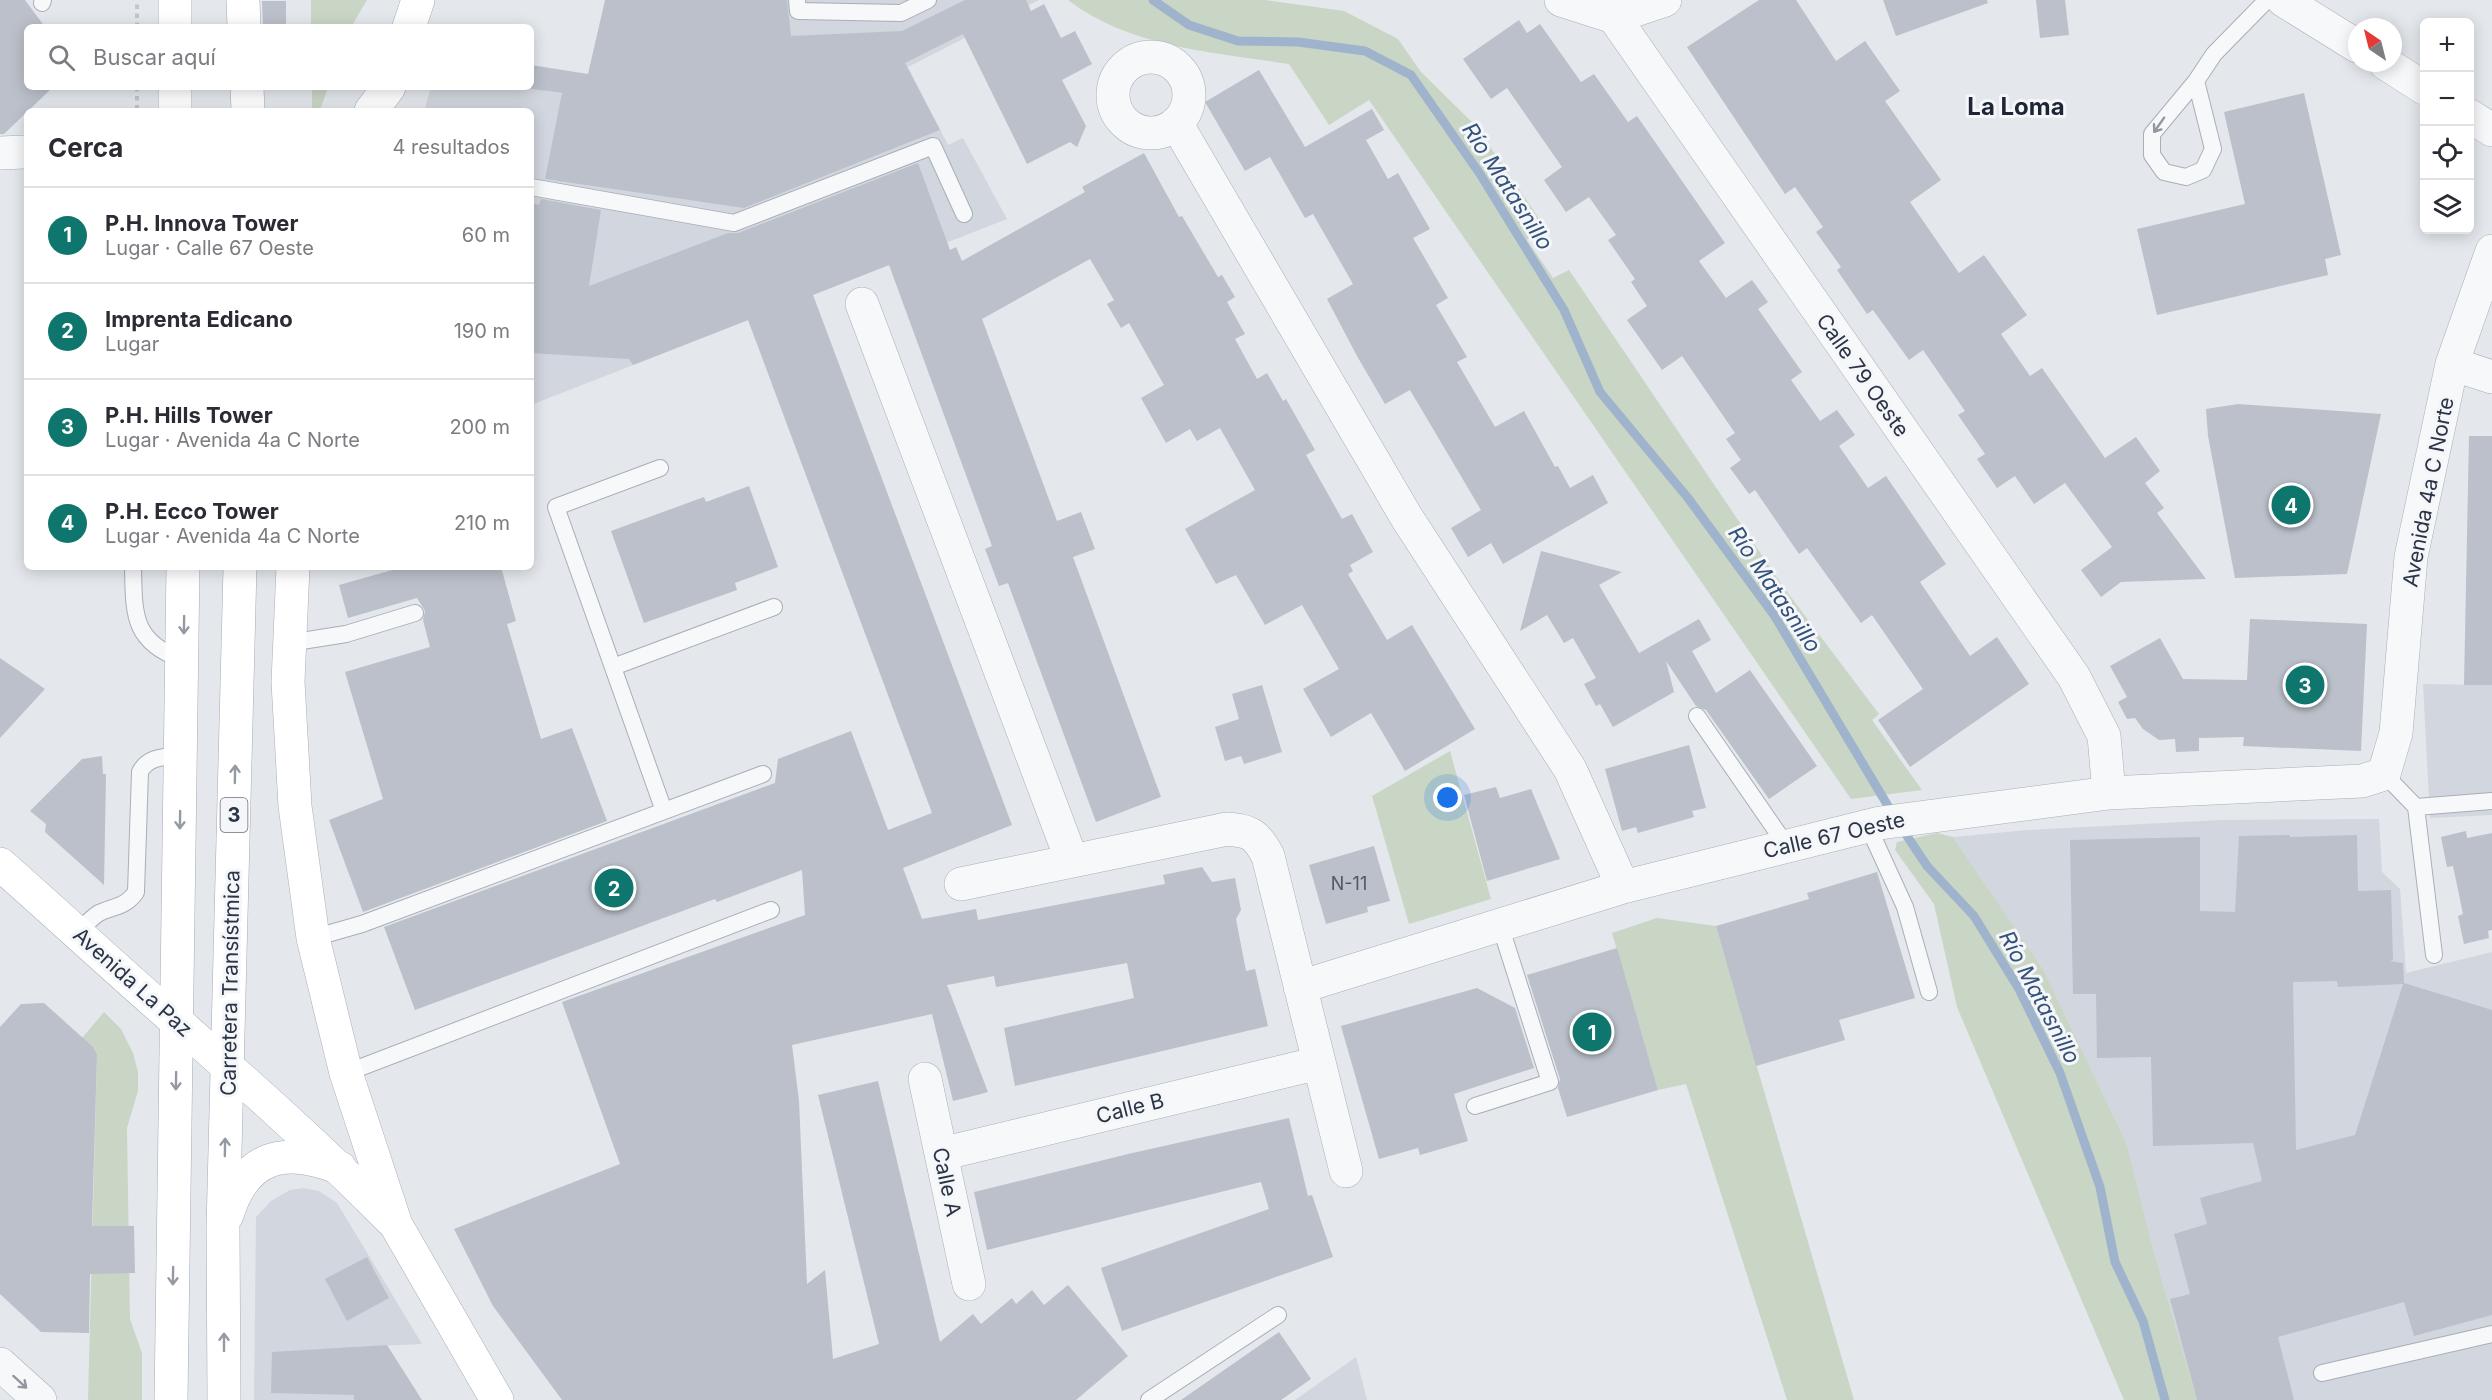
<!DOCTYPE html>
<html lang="es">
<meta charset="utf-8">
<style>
:root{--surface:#fff;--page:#f2f2f3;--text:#2b2b33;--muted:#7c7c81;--line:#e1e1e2;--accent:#0f766e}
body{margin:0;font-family:Inter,sans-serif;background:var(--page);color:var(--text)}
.controls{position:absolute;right:18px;top:18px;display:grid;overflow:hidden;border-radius:9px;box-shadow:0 3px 15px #0003}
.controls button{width:54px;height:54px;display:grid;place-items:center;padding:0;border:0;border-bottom:2px solid var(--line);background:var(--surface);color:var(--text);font:30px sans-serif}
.compass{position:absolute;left:2348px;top:18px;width:54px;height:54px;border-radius:50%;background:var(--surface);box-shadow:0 3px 15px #0003;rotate:325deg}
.you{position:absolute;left:1448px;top:798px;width:21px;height:21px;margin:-15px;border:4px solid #fff;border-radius:50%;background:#1a73e8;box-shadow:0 0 0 9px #1a73e833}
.badge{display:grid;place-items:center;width:39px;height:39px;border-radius:50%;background:var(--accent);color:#fff;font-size:20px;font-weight:700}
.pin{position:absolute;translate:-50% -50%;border:3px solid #fff;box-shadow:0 2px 6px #0006}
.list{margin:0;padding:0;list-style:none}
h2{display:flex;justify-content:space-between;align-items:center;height:78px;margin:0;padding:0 24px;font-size:26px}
h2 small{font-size:20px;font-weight:400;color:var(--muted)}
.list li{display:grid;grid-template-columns:39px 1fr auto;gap:18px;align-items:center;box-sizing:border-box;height:96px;padding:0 24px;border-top:2px solid var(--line)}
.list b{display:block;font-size:22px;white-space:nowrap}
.list p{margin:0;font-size:20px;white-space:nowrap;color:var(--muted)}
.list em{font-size:20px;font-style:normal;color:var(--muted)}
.icon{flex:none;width:33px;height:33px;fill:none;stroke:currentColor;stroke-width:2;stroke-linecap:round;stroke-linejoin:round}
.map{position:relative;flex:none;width:2492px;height:1400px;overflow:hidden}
.search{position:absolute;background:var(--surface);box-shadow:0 3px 15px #0003;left:24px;top:24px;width:510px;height:66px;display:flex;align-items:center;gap:15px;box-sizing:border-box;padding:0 21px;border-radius:9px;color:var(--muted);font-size:22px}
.panel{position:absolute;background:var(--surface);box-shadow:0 3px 15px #0003;left:24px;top:108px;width:510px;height:462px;border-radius:9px}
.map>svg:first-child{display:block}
</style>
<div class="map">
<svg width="2492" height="1400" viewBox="0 0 2492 1400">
<rect width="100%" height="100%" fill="#e4e7ec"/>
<path fill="#d2d6de" d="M 749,0 L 1039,0 L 908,67 L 948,145 L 963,138 L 1007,219 L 531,405 L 531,111 L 424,111 L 431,87 L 518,87 L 751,121 Z
M 2423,684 L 2492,685 L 2492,815 L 2430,818 Z
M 2379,819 L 2382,872 L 2400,889 L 2406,973 L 2492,952 L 2492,1400 L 2197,1400 L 2155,1256 L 2127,1144 L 2043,969 L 1953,837 L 2028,830 L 2221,820 Z
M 303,1188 L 319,1191 L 337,1203 L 422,1344 L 356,1347 L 354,1400 L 254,1400 L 256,1217 L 271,1201 L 290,1190 Z
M 1356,1357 L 1367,1400 L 1295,1400 Z"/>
<path fill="#c9d6c5" d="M 311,0 L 367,0 L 351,27 L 311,27 Z
M 1068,0 L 1265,0 L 1344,11 L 1398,39 L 1421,72 L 1476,126 L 1544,226 L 1527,240 L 1553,278 L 1569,270 L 1784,588 L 1879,714 L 1872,720 L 1922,790 L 1851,799 L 1369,100 L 1329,125 L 1289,64 C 1213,52 1131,48 1068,0 Z
M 312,87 L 328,87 L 320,110 L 312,108 Z
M 1450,751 L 1491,899 L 1409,924 L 1372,796 Z
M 1937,833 L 1953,837 L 2043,969 L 2127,1144 L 2155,1256 L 2197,1400 L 2124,1400 L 1957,1007 L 1934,904 L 1895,850 L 1897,842 Z
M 1657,918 L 1716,926 L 1854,1400 L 1787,1400 L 1686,1084 L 1658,1090 L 1612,933 Z
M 104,1012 L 121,1029 L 133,1053 L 138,1072 L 138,1091 L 127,1128 L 130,1319 L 142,1353 L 142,1400 L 88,1400 L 97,1055 L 82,1038 Z"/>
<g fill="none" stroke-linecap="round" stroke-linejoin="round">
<path stroke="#9fb4cc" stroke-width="9" d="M 1153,0 L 1189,25 L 1238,41 L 1298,42 L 1365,51 L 1411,75 L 1480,174 L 1564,310 L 1600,392 L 1688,498 L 1774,615 L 1894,816
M 1901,827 L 1927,866 L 1974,916 L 2019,989 L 2060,1073 L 2100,1187 L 2115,1262 L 2143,1321 L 2165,1400"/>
</g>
<path fill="#bbc0ca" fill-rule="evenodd" d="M 0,0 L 25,0 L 45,27 L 27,27 L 27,87 L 53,87 L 4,134 L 0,134 Z
M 605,0 L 787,0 L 791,36 L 902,31 L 965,0 L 1026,0 L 1031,11 L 1044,4 L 1061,38 L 1075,31 L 1092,64 L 1062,80 L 1086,126 L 1077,147 L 1070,142 L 1027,164 L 963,34 L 905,63 L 940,130 L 744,208 L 545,179 L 562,93 L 531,89 L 531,65 L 588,74 Z
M 1759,0 L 1796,0 L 1836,61 L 1865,41 L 1900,91 L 1885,101 L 1941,180 L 1910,202 L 1959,273 L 1984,255 L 2027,315 L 2001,334 L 2030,376 L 2042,368 L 2105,458 L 2136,437 L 2160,471 L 2145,483 L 2164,508 L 2157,513 L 2206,579 L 2121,582 L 2101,597 L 2081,570 L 2112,547 L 2065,483 L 2034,504 L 2015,476 L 1997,488 L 1977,459 L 1985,454 L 1958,415 L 1965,411 L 1923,350 L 1909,360 L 1873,310 L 1867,314 L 1837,270 L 1841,267 L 1816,232 L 1823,227 L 1795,187 L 1785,194 L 1687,47 Z
M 1883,0 L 1987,0 L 1988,3 L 1896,36 Z
M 2036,0 L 2065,0 L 2069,35 L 2040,38 Z
M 262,1 L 286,1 L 286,27 L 263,27 Z
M 1519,20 L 1527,33 L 1540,24 L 1581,82 L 1594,74 L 1628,122 L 1637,116 L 1725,243 L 1699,261 L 1726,298 L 1752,280 L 1768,302 L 1758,309 L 1802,372 L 1791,380 L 1820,421 L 1837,410 L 1855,435 L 1839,446 L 1868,488 L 1886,476 L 1946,564 L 1920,582 L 1970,656 L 1997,637 L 2029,684 L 1910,767 L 1878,720 L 1923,689 L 1872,615 L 1861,623 L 1807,548 L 1799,554 L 1755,490 L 1749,494 L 1730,468 L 1741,460 L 1726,439 L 1735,433 L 1682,356 L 1662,370 L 1627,320 L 1647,306 L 1631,282 L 1635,279 L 1608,240 L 1616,235 L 1589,197 L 1566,212 L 1544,180 L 1562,167 L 1507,88 L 1491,99 L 1463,59 Z
M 1259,70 L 1305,147 L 1372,109 L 1384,130 L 1366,140 L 1388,179 L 1398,173 L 1430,229 L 1413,238 L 1448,298 L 1436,305 L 1467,357 L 1457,362 L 1495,427 L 1524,411 L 1555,467 L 1558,466 L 1570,488 L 1593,475 L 1608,503 L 1503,564 L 1491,543 L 1468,557 L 1451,528 L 1481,510 L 1410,390 L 1385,404 L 1357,356 L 1327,299 L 1353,284 L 1313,214 L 1305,218 L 1270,157 L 1245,171 L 1205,102 Z
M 2304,93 L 2341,255 L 2325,259 L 2328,275 L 2157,315 L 2137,229 L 2245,204 L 2224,112 Z
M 1144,153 L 1179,217 L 1182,216 L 1218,277 L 1222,275 L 1235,297 L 1227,302 L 1245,334 L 1235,339 L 1257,379 L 1267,373 L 1283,401 L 1286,399 L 1315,450 L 1306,455 L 1342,519 L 1352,514 L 1373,552 L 1350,565 L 1353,571 L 1348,574 L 1387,640 L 1412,625 L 1475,729 L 1405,771 L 1371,713 L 1331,737 L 1303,689 L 1339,669 L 1302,605 L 1265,625 L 1236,575 L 1216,584 L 1185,529 L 1255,490 L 1220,428 L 1197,441 L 1190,429 L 1166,443 L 1141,398 L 1164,385 L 1129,323 L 1121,328 L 1107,304 L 1114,300 L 1090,259 L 982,319 L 1057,521 L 1081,512 L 1095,549 L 1073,557 L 1161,797 L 1096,822 L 1008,583 L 999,586 L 985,549 L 992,546 L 889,265 L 813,295 L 1012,825 L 903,868 L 922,919 L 976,909 L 978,920 L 1165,884 L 1163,875 L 1202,867 L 1212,882 L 1235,878 L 1241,910 L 1236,919 L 1246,971 L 1255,969 L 1268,1026 L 1015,1086 L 1004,1028 L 1134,998 L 1127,963 L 996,987 L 994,976 L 947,985 L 988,1092 L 981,1094 L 953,1101 L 932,1014 L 792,1045 L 799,1101 L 807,1284 L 825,1270 L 833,1359 L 879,1344 L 818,1095 L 878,1081 L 940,1342 L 973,1314 L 981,1324 L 1012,1298 L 1016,1304 L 1032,1290 L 1044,1305 L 1068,1285 L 1128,1356 L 1076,1400 L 562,1400 L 493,1306 L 454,1229 L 620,1164 L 562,1002 L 805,915 L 802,870 L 717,902 L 715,899 L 415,1010 L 384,927 L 775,783 L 778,759 L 851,731 L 888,830 L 932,813 L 748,320 L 633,365 L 629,359 L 531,353 L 531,203 L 539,205 L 541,199 L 601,210 L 589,286 L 728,233 L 738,233 L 918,163 L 950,250 L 956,247 L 962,261 L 1085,192 L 1082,187 Z
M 2238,404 L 2381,414 L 2347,574 L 2235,578 L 2208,436 L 2206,409 Z
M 2469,436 L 2492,436 L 2492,685 L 2464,685 Z
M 749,486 L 778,567 L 735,583 L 737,590 L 644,623 L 611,531 L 704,497 L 706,502 Z
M 1541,551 L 1622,572 L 1599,585 L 1639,653 L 1699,619 L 1711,640 L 1692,651 L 1716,693 L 1750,670 L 1817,766 L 1769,799 L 1706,710 L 1696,706 L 1666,661 L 1674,692 L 1613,727 L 1600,704 L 1596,706 L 1584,684 L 1596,678 L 1573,638 L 1564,643 L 1547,615 L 1520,631 Z
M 403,567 L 501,567 L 516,621 L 507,624 L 541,739 L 572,728 L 607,821 L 363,912 L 329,820 L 383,799 L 345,672 L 430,647 L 423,620 L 425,611 L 417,598 L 348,618 L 339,585 Z
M 2250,619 L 2367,624 L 2361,751 L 2243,746 L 2244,737 L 2199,738 L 2199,751 L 2176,752 L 2175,739 L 2159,740 L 2143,729 L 2135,718 L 2127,719 L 2118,702 L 2127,697 L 2110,666 L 2160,638 L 2183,679 L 2247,680 Z
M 0,658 L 45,689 L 0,738 Z
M 1262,685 L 1282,752 L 1244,764 L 1241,756 L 1225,761 L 1215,727 L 1239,719 L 1232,694 Z
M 1689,745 L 1706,808 L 1692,811 L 1694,817 L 1638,833 L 1636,827 L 1622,831 L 1605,769 Z
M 102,756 L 103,774 L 106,774 L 104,885 L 45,832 L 46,824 L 30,811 L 82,759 Z
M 1496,787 L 1500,798 L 1531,789 L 1560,859 L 1487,881 L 1464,795 Z
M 2466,831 L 2467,838 L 2492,833 L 2492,930 L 2488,931 L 2489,938 L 2464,944 L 2458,916 L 2463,914 L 2453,866 L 2447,867 L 2441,837 Z
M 2290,835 L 2290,837 L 2357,835 L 2358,891 L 2391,890 L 2393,960 L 2390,961 L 2403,963 L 2404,983 L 2492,1010 L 2492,1315 L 2414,1336 L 2404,1302 L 2278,1337 L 2294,1400 L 2197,1400 L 2170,1299 L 2190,1294 L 2174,1234 L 2207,1224 L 2200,1198 L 2262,1181 L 2253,1143 L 2153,1146 L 2151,1057 L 2097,1058 L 2096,994 L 2073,994 L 2070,840 L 2200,837 L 2200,911 L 2235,912 L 2239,836 ZM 2337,981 L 2338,987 L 2403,984 L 2355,1135 L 2296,1150 L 2293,982 Z
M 1374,846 L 1390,901 L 1367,907 L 1368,912 L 1326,924 L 1309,865 Z
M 1877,872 L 1915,998 L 1839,1020 L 1845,1040 L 1756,1066 L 1716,926 L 1809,899 L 1807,893 Z
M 1617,948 L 1658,1090 L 1567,1117 L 1558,1088 L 1560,1079 L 1527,975 Z
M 1477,988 L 1515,1008 L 1534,1068 L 1454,1094 L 1468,1141 L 1420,1155 L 1418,1148 L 1379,1159 L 1341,1026 Z
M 44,1003 L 93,1047 L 97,1055 L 92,1226 L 134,1226 L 135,1273 L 90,1274 L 89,1333 L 41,1332 L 0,1294 L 0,1027 L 21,1004 Z
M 1289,1118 L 1308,1196 L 1312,1195 L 1333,1257 L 1122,1331 L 1101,1268 L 1269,1209 L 1261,1182 L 987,1250 L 974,1192 L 1128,1154 Z
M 367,1257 L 389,1298 L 347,1321 L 325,1279 Z
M 1279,1332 L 1311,1379 L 1281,1400 L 1181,1400 Z
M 387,1345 L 422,1400 L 354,1400 L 354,1395 L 271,1393 L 272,1352 Z"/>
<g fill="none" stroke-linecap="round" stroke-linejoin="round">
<g stroke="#a9aeb7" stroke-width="18">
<path id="lane" d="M 797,0 L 798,11 L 901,13 L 928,0
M 42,3 L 43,0
M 2196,81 L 2213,149 L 2203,170 L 2186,177 L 2164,172 L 2152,155 L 2152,134 L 2196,81 L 2214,54 L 2267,0
M 531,187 L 734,223 L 933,146 L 964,214
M 660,468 L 556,507 L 664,811
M 133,567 C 134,614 132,642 183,660
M 289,643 L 346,634 L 415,613
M 613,667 L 774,607
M 1697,716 L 1786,845
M 2384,774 L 2416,807 L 2434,955
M 2416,807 L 2492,801
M 1868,826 L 1905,907 L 1929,992
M 78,933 C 84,926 91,918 99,913 C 114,906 126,907 136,892 L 140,772 C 148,756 165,757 182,755
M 313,938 L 362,924 L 763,774
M 346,1073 L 771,910
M 1475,1106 L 1550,1082 L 1500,925
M 2322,1373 L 2492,1334
M 1149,1400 L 1278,1315"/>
</g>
<g stroke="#a9aeb7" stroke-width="34">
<path id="street" d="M 1561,0 L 1614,17 L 2074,677 L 2104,736 L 2109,793
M 2283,0 L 2357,46
M 1614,17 L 1665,0
M1113 95a38 38 0 1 1 76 0a38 38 0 1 1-76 0Z
M 2385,63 L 2424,88
M 2470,116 L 2492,130
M 1176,123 L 1407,518 L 1570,769 L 1623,887
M 0,153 L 24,152
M 862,304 L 1072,861
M 2452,364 L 2492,377
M 961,884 L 1227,829 C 1251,831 1256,834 1268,856 L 1346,1171
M 1300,987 L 1623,887 L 1880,823 L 2109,793 L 2362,781 L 2384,774 L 2396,733 L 2411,557 L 2452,364 L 2492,251
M 925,1079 L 969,1284
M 941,1154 L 1319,1063
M 0,1364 L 40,1400"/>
</g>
<g stroke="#a9aeb7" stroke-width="34">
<path id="secondary" d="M 409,27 L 418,0
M 293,567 L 288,682 L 295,806 L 313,938 L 346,1073 L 396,1225 L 497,1400
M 0,864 C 59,916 117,970 177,1022 C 250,1086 322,1150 391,1220"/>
</g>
<g stroke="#a3abb8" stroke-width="34">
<path id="primary" d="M 175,0 L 175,27
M 243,0 L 244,27
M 175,87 L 175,111
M 247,87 L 248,111
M 371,111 L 389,87
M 227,1215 C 246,1153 286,1147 340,1168
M 171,1400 L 183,567
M 224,1400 L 223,1228 L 240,567"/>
</g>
<path stroke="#c2c5cb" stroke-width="4" stroke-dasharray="4.5 4.5" stroke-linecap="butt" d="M 137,27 L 137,0
M 137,87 L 137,111"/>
<use href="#lane" stroke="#f7f8fa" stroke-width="16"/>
<use href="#street" stroke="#f7f8fa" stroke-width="33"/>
<use href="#secondary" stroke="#fff" stroke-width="33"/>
<use href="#primary" stroke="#fff" stroke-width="33"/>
</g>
<defs><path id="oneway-shaft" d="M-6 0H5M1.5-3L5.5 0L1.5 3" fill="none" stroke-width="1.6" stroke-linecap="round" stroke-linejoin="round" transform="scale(1.5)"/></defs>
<g stroke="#9196a0">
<use href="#oneway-shaft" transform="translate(2159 125) rotate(125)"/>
<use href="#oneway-shaft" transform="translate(20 1382) rotate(42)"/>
</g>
<g stroke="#959aa2">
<use href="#oneway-shaft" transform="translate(184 625) rotate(91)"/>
<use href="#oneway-shaft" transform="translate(235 774) rotate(-89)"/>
<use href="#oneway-shaft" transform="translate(180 820) rotate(91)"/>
<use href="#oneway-shaft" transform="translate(176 1081) rotate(91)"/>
<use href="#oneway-shaft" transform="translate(225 1147) rotate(-89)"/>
<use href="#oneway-shaft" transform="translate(173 1276) rotate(91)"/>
<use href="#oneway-shaft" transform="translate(224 1342) rotate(-90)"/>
</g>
<g text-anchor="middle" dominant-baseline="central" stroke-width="6" stroke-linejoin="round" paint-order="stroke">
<g font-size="18" fill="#4f5766">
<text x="1349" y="883">N-11</text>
</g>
<rect fill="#f4f6f9" stroke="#676e7b" stroke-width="1.5" x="220.5" y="798" width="27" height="34" rx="4.5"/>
<g font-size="20" font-weight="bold" fill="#2b3445">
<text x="234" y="815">3</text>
</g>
<g font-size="21" fill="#2b3445" stroke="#f4f6f9">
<text transform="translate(1863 375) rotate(55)">Calle 79 Oeste</text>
<text transform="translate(2428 492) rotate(-79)">Avenida 4a C Norte</text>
<text transform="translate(1834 835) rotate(-13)">Calle 67 Oeste</text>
<text transform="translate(133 982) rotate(42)">Avenida La Paz</text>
<text transform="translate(230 983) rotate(-89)">Carretera Transístmica</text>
<text transform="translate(1130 1108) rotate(-14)">Calle B</text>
<text transform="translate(947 1182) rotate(78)">Calle A</text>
</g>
<g font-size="22" font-style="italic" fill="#34527a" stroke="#f4f6f9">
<text transform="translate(1508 186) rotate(57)">Río Matasnillo</text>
<text transform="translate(1775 589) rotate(56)">Río Matasnillo</text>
<text transform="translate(2040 997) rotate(62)">Río Matasnillo</text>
</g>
<g font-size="24" font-weight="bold" fill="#1d2536" stroke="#f4f6f9">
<text x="2016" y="106">La Loma</text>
</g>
</g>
</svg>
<div class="controls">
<button>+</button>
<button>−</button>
<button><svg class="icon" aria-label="locate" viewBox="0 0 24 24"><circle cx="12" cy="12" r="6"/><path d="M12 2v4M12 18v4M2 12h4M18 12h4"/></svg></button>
<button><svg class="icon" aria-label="layers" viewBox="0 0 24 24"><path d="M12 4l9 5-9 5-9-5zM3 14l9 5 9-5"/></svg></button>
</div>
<svg class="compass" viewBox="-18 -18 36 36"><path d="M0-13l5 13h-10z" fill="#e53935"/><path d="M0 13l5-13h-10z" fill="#7c7c81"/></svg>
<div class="you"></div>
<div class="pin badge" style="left:1592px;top:1032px">1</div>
<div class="pin badge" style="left:614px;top:888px">2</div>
<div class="pin badge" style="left:2305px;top:685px">3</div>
<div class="pin badge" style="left:2291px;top:505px">4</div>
<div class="search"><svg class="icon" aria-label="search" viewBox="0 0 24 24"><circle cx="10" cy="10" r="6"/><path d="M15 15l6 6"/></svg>Buscar aquí</div>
<section class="panel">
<h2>Cerca<small>4 resultados</small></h2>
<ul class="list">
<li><span class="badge">1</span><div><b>P.H. Innova Tower</b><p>Lugar · Calle 67 Oeste</p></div><em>60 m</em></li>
<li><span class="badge">2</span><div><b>Imprenta Edicano</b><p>Lugar</p></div><em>190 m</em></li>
<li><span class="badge">3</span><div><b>P.H. Hills Tower</b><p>Lugar · Avenida 4a C Norte</p></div><em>200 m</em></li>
<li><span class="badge">4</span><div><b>P.H. Ecco Tower</b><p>Lugar · Avenida 4a C Norte</p></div><em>210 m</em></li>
</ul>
</section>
</div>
